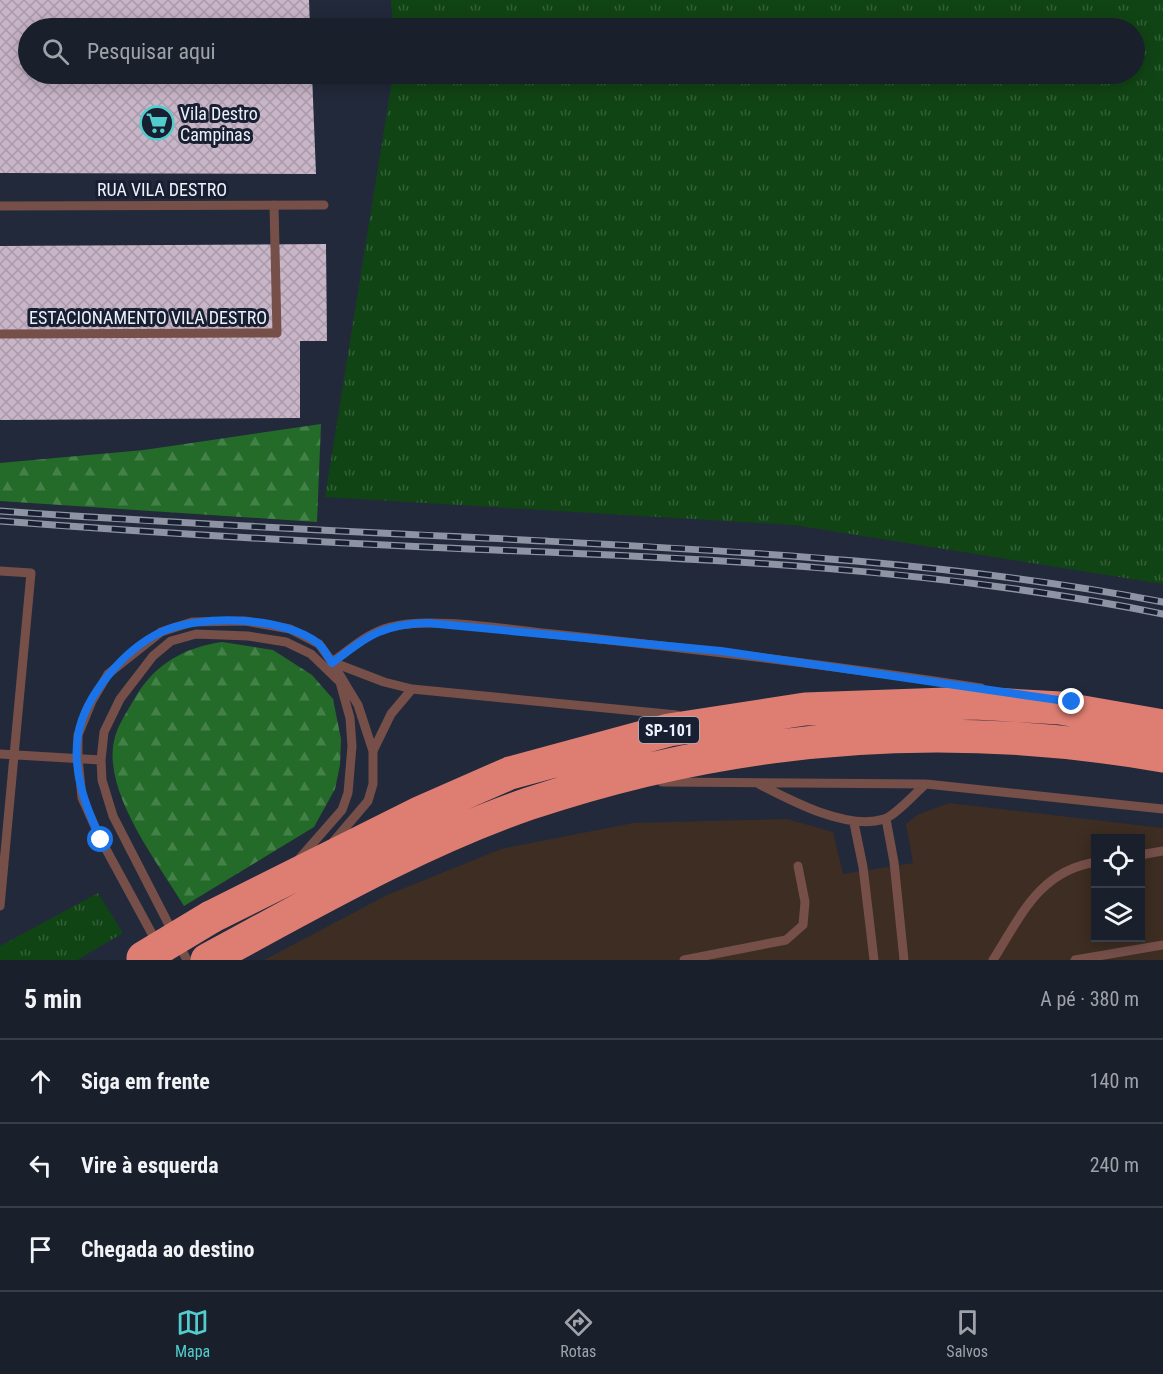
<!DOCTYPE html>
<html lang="pt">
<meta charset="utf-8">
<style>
:root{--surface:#1a1f2c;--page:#232734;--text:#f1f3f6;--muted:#9fa2a9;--line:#383d48;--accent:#52cdcd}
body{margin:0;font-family:"Roboto Condensed",sans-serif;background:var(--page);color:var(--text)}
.controls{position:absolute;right:18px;bottom:18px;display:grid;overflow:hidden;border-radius:0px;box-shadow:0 3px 15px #0003}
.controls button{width:54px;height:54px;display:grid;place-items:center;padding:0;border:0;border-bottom:2px solid var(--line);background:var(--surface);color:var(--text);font:30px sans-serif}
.stop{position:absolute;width:18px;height:18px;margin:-14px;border:4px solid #1a73e8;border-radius:50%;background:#fff}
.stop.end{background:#1a73e8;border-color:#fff;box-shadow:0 2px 6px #0008}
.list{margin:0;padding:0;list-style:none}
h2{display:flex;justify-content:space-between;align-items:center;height:78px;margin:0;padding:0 24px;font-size:26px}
h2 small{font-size:20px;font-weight:400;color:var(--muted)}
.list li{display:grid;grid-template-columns:39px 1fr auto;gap:18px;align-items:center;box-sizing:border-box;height:84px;padding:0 24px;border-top:2px solid var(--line)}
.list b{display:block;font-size:22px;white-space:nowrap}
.list em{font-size:20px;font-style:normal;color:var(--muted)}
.icon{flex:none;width:33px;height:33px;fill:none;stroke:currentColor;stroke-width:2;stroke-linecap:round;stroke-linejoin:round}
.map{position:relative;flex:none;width:1163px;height:960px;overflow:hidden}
.search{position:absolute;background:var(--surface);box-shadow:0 3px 15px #0003;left:18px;right:18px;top:18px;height:66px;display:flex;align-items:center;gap:15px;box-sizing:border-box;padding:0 21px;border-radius:33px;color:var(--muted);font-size:22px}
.sheet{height:330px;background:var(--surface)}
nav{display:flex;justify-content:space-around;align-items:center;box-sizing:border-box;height:84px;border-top:2px solid var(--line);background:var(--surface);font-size:16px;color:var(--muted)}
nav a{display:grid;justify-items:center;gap:3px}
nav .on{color:var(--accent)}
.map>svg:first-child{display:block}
</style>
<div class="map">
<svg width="1163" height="960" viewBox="0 0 1163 960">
<defs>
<pattern id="grass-tufts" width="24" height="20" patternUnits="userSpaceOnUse" patternTransform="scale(1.5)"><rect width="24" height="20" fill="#114415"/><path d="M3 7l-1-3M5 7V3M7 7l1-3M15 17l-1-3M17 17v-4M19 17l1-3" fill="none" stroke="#345f38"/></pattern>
<pattern id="forest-firs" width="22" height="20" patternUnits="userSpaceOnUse" patternTransform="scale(1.5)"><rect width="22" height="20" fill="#246b29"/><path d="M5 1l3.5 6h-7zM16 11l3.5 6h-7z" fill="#448149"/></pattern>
<pattern id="building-cross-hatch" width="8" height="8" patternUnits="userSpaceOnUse" patternTransform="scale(1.5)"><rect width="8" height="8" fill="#c8b5c8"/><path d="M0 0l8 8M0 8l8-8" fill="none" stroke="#a89aa9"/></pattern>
</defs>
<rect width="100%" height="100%" fill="#22293a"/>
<path fill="#3d2d22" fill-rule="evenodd" d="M 949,803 L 1163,828 L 1163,960 L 264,960 L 387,895 L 501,849 L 633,823 L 787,819 L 833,832 L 843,874 L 913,863 L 906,824 L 917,815 ZM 1096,838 L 1140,838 L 1140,938 L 1096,938 Z"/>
<path fill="url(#grass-tufts)" d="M 391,0 L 1163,0 L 1163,584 L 794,525 L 325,497 L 393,74 L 1134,74 L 1134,28 L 393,28 Z
M 98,893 L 123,933 L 77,960 L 0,960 L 0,946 Z"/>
<path fill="url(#forest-firs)" d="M 321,424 L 317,522 L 0,501 L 0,463 L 144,450 Z
M 222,642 L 273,650 L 312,675 L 333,699 L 341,739 L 340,765 L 335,789 L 314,827 L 184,906 C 158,863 103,793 114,741 C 117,725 129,709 136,696 C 156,663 186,647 222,642 Z"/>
<path fill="url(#building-cross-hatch)" d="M 0,0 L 309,0 L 310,28 L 28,28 L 28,74 L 312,74 L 316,174 L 0,173 Z
M 326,244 L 327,341 L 300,341 L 300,418 L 0,420 L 0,246 Z"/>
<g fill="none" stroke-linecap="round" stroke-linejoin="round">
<path stroke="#764f49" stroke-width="9" d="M 0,206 L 324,205
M 0,334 L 277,333 L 274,205
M 0,571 L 31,573 L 0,906
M 373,751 L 358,705 L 332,662 C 351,649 367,633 390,627 C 431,616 509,630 553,634 C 696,649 839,666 981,688
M 0,754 L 101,760
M 662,782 L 926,784 L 1163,809
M 757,783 C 790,800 847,831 884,819 C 895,816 916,792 926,784
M 886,819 L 894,862 L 904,960
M 854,823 L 863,867 L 874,960
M 333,842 L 368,801 L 373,784 L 373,751 L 391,714 L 412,689 L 677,715
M 1140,855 L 1163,851
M 157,943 L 101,840 L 82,798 L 78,758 L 78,735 L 92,701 L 108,674 L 161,632 L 192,622 L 245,621 L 290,629 L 319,644 L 332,662 L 384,682 L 412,689
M 187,960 L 113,816 L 102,780 L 101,760 L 104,732 L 120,699 L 153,656 L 171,641 L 196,634 L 248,636 L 286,642 L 311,654 L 340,682 L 350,718 L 352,746 L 348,793 L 342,810 L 299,859
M 684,960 L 786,940 L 803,925 L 805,902 L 798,866
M 993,960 C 1021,916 1039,871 1096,862
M 1075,960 L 1163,945"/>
<path stroke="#de7e72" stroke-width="33" d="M 211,917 L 421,812 L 510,773 L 669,730 L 805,709 L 975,703 L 1060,708 L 1163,726
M 207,960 C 311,904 416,843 528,804 C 736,734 947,718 1163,756"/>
<g stroke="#8e94a3" stroke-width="7">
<path id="rail" d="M 0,511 C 181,524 363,532 545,541 C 751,552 959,563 1163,602
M 0,521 C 156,533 312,542 469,549 C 698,558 937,568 1163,614"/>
</g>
<use href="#rail" stroke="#181f30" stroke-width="4.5" stroke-dasharray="14" stroke-linecap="butt"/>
<path stroke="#de7e72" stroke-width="33" d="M 143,958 L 211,917"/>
</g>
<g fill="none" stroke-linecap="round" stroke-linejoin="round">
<path stroke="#1a73e8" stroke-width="8" d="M 101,840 C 86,807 72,773 78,735 C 85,695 125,649 161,632 C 199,614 286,616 319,644 C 324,649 328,657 332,663 C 368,636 382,624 428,623 L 721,651 L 1072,702"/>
</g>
<defs>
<g id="supermarket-ring" transform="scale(1.725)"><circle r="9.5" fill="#181f30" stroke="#52cdcd" stroke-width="1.5"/><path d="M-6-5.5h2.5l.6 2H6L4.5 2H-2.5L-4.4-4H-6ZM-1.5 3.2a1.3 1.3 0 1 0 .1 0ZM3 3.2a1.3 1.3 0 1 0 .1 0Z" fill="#52cdcd"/></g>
</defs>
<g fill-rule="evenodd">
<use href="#supermarket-ring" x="157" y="123"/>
</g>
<g text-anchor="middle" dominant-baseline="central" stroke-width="6" stroke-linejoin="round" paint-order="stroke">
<rect fill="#181f30" stroke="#acb2c0" stroke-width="1.5" x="639" y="717" width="60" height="26" rx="4.5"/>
<g font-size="16" font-weight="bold" fill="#ecf1fd">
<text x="669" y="730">SP-101</text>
</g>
<g font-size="18" fill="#ecf1fd" stroke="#181f30" text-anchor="start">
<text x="180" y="113">Vila Destro<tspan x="180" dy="21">Campinas</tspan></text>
</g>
<g font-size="18" fill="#ecf1fd" stroke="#181f30">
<text x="162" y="189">RUA VILA DESTRO</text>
<text x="148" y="317">ESTACIONAMENTO VILA DESTRO</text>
</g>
</g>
</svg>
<div class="controls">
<button><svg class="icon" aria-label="locate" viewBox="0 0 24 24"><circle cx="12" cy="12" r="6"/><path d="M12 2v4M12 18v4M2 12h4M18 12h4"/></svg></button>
<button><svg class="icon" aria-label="layers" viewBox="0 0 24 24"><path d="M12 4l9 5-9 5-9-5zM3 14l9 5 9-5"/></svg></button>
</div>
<div class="stop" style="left:101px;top:840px"></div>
<div class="stop end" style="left:1072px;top:702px"></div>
<div class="search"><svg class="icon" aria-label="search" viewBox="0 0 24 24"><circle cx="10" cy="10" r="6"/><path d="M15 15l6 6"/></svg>Pesquisar aqui</div>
</div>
<section class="sheet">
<h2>5 min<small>A pé · 380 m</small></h2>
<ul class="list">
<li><svg class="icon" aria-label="ahead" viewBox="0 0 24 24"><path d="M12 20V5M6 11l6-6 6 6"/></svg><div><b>Siga em frente</b></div><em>140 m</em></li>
<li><svg class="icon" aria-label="left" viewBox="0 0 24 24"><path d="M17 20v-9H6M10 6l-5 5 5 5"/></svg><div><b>Vire à esquerda</b></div><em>240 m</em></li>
<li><svg class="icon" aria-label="arrive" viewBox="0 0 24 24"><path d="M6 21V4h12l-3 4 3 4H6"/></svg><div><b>Chegada ao destino</b></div></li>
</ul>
</section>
<nav>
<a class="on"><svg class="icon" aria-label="map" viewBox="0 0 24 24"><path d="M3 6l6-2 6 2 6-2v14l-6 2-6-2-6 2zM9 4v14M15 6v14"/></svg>Mapa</a>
<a><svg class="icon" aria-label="directions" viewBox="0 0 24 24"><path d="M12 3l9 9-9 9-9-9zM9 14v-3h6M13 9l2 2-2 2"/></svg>Rotas</a>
<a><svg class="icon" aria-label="saved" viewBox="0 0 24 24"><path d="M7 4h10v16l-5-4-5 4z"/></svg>Salvos</a>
</nav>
